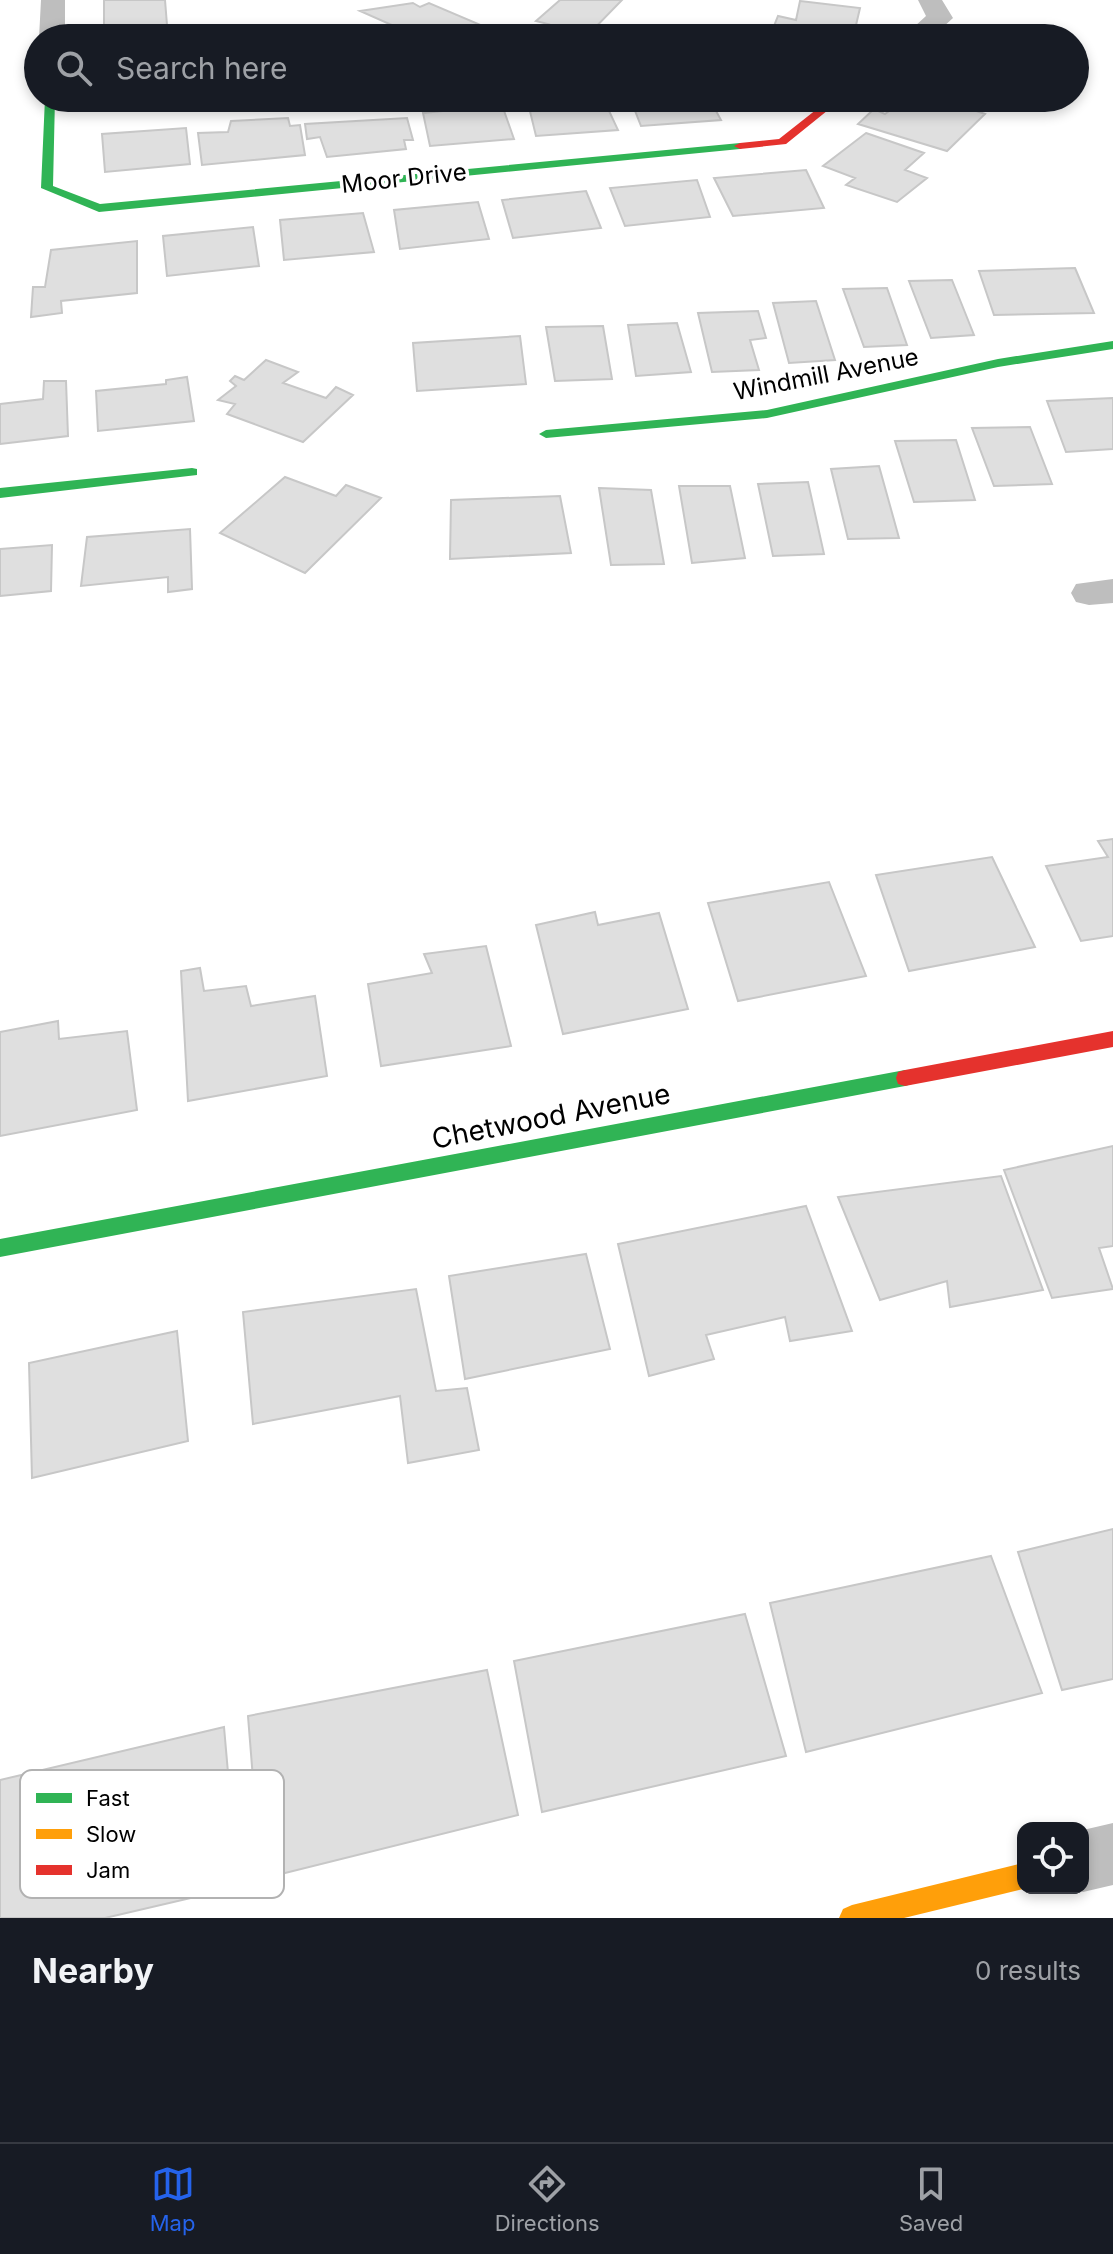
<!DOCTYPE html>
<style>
:root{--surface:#171b24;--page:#20242c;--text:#f1f3f6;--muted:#9ea1a6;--line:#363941;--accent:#2563eb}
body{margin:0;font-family:Inter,sans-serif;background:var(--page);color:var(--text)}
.controls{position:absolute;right:24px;bottom:24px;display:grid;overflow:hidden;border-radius:16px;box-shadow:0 4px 12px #0003}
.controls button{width:72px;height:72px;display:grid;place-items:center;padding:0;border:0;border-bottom:2px solid var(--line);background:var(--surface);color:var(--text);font:40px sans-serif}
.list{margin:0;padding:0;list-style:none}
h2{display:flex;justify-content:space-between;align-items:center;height:104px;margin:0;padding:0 32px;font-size:34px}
h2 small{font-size:26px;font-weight:400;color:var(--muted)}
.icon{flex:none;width:44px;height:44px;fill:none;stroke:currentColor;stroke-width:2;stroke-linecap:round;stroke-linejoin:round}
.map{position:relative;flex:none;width:1113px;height:1918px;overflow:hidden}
.search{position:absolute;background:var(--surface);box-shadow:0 4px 12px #0003;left:24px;right:24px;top:24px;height:88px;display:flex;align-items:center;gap:20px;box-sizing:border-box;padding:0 28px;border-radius:44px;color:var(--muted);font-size:30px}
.sheet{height:224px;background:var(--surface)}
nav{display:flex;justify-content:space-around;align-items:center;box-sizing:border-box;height:112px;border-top:2px solid var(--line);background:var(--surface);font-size:22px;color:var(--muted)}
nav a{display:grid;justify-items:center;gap:4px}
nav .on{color:var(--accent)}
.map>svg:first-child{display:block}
</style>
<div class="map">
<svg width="1113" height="1918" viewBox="0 0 1113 1918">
<rect width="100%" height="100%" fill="#fff"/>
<path fill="#dfdfdf" stroke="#c7c7c7" stroke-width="2" d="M 104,0 L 165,0 L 167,25 L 104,31 Z
M 560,0 L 622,0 L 585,38 L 546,36 L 553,31 L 541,28 L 548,24 L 536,21 Z
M 800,1 L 860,8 L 853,38 L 788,35 L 789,28 L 774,26 L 778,16 L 796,20 Z
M 413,3 L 420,7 L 429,3 L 483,26 L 475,30 L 482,34 L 475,38 L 421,38 L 360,11 Z
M 1027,31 L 1032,38 L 994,38 L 992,34 Z
M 547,98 L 548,102 L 603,98 L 618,130 L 536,136 L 527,99 Z
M 630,98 L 709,98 L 721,120 L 641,126 Z
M 906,98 L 939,98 L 985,114 L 947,151 L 858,124 L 874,109 L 885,114 Z
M 502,105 L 514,139 L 430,146 L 423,113 Z
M 288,118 L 290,126 L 300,125 L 305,155 L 202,165 L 198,133 L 228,132 L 231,121 Z
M 407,118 L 413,140 L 404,140 L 406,149 L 327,157 L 320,137 L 307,139 L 305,124 Z
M 186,128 L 190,164 L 105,172 L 102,134 Z
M 866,133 L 924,153 L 905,170 L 927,178 L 897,202 L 846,185 L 855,178 L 823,166 Z
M 806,170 L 824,208 L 733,216 L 714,178 Z
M 697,180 L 710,217 L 625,226 L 610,188 Z
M 586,191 L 601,228 L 513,238 L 502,200 Z
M 478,202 L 489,239 L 400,249 L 394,210 Z
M 363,213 L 374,252 L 284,260 L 280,220 Z
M 253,227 L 259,266 L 167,276 L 163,236 Z
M 137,241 L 137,293 L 61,301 L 62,313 L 31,317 L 33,287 L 45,287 L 51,250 Z
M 1075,268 L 1094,313 L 994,315 L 979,271 Z
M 952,280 L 974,335 L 931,338 L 909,281 Z
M 887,288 L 907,345 L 864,347 L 843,289 Z
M 816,301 L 835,360 L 789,363 L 773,303 Z
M 758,311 L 766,338 L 750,340 L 759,370 L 712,372 L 698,313 Z
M 677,323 L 691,372 L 636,376 L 628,325 Z
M 603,326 L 612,379 L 555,381 L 546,327 Z
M 520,336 L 526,384 L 417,391 L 413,343 Z
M 266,360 L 298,372 L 283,383 L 326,398 L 336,387 L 353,395 L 303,442 L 227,414 L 235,404 L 218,400 L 236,386 L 230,381 L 235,376 L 244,380 Z
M 187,377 L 194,421 L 98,431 L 96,391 L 166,384 L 166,380 Z
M 44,381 L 66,381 L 68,436 L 0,444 L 0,404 L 43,399 Z
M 1113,398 L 1113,449 L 1066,452 L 1047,401 Z
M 1030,427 L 1052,484 L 994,486 L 972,428 Z
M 956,440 L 975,500 L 914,502 L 895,441 Z
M 879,466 L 899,538 L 848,539 L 831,469 Z
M 285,477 L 336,496 L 346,485 L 381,498 L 305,573 L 220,533 Z
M 808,482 L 824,554 L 773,556 L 758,484 Z
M 679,486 L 730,486 L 745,558 L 692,563 Z
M 599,488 L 651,490 L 664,564 L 611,565 Z
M 560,496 L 571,553 L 450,559 L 451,500 Z
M 190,529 L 192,589 L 168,592 L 168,577 L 81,586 L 87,537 Z
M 52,545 L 51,591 L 0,596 L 0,549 Z
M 1113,839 L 1113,936 L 1081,941 L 1046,866 L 1108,857 L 1098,841 Z
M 992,857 L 1035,947 L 909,971 L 876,875 Z
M 829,882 L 866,976 L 738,1001 L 708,903 Z
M 595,912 L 598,925 L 659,913 L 688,1009 L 563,1034 L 536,925 Z
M 486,946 L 511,1046 L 381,1066 L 368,984 L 432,973 L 424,954 Z
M 200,968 L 204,991 L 246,986 L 251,1006 L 315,996 L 327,1076 L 188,1101 L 181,971 Z
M 58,1021 L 59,1039 L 127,1031 L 137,1110 L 0,1136 L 0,1032 Z
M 1113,1146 L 1113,1246 L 1099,1248 L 1113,1289 L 1052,1298 L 1004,1170 Z
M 1001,1176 L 1043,1290 L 950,1307 L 947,1281 L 880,1300 L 838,1197 Z
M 806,1206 L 852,1331 L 790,1341 L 785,1317 L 706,1335 L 714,1359 L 649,1376 L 618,1244 Z
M 586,1254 L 610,1349 L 465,1379 L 449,1276 Z
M 416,1289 L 436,1391 L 467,1388 L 479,1450 L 408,1463 L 400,1396 L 253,1424 L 243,1312 Z
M 177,1331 L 188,1441 L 32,1478 L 29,1363 Z
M 1113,1529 L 1113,1679 L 1062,1690 L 1018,1552 Z
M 991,1556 L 1042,1693 L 806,1752 L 770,1603 Z
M 745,1614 L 786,1756 L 542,1812 L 514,1661 Z
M 487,1670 L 518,1815 L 261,1879 L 248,1716 Z
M 224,1727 L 238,1887 L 105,1918 L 0,1918 L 0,1780 Z"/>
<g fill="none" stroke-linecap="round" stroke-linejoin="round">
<path fill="#bebebe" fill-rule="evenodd" d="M 41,0 L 65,0 L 65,38 L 39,38 Z
M 918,0 L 942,0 L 953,18 L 931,38 L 902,38 L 926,16 Z
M 1113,579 L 1113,603 L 1089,605 L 1076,602 L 1071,593 L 1076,584 Z
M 1113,1823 L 1113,1885 L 1083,1892 L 1073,1888 L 1083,1888 L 1083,1830 Z"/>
<path fill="#30b455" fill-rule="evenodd" d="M 45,98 L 55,98 L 53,186 L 100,204 L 740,143 L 746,146 L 740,149 L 99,212 L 41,188 Z
M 1113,341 L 1113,349 L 998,367 L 767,418 L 546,438 L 539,434 L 546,430 L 767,410 L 998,359 Z
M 192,468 L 197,469 L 197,475 L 0,498 L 0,488 Z
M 905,1070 L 912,1072 L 914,1078 L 912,1084 L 905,1086 L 0,1257 L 0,1239 Z"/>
<path fill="#ff9f0a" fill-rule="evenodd" d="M 1023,1863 L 1023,1889 L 904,1918 L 839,1918 L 843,1909 L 852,1905 Z"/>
<path fill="#e5322d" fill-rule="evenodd" d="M 831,98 L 843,98 L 786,144 L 740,149 L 734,146 L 740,143 L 779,139 Z
M 1113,1031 L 1113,1047 L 905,1086 L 898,1084 L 896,1078 L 898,1072 L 905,1070 Z"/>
</g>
<g text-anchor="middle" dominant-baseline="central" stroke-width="7" stroke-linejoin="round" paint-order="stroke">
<g font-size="24" fill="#000" stroke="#fff">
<text transform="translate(404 178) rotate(-6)">Moor Drive</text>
<text transform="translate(826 374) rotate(-11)">Windmill Avenue</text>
</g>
<g font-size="28" fill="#000" stroke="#fff">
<text transform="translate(551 1116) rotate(-11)">Chetwood Avenue</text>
</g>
</g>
<rect x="20" y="1770" width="264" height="128" rx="12" fill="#fff" stroke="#b2b2b2" stroke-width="2"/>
<rect x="36" y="1793" width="36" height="10" fill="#30b455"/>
<rect x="36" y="1829" width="36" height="10" fill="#ff9f0a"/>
<rect x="36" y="1865" width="36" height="10" fill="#e5322d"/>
<g font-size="22" fill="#000">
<text x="86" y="1806">Fast</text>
<text x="86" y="1842">Slow</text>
<text x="86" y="1878">Jam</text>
</g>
</svg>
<div class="controls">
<button><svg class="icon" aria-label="locate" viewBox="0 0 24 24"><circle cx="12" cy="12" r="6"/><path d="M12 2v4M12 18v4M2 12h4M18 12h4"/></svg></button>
</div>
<div class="search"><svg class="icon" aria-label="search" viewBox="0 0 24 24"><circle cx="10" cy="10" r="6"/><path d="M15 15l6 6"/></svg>Search here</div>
</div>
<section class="sheet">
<h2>Nearby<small>0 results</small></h2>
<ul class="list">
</ul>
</section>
<nav>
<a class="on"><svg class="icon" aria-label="map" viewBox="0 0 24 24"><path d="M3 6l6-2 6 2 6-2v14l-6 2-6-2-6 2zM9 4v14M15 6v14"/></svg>Map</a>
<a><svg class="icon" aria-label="directions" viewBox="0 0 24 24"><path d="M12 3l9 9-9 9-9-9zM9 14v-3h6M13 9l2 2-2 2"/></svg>Directions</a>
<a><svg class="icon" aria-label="saved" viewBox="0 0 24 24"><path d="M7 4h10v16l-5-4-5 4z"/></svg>Saved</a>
</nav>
